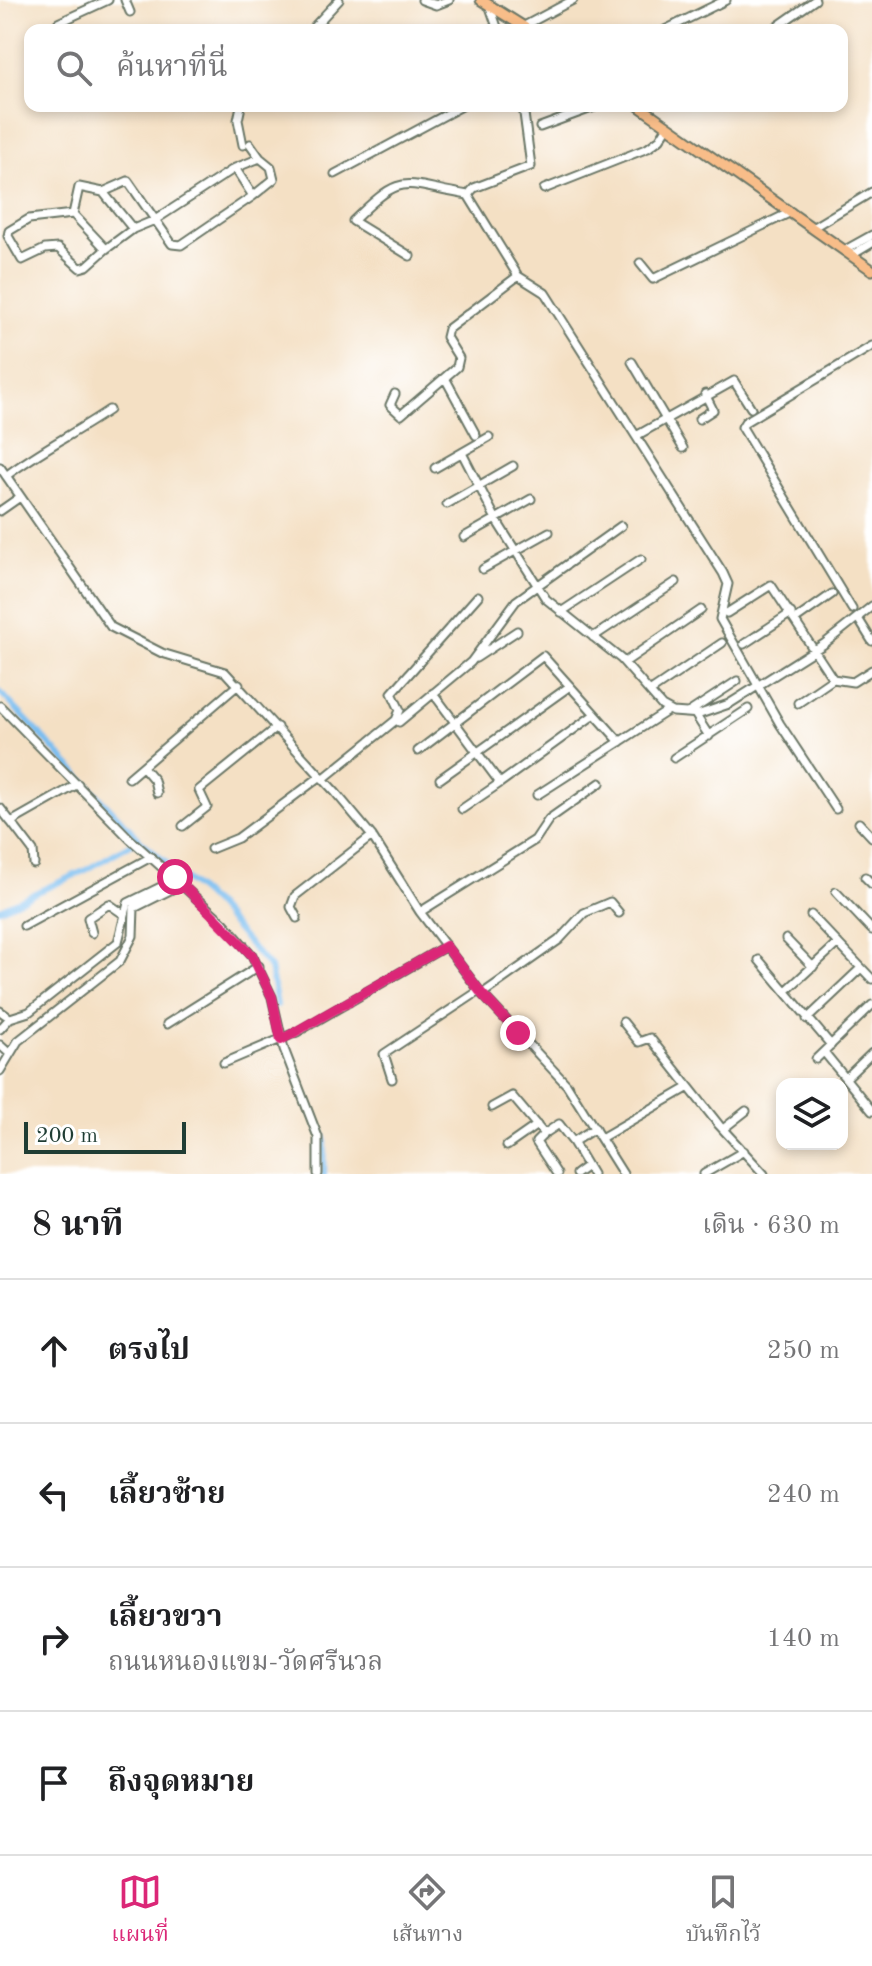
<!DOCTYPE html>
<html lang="th">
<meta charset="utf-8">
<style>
:root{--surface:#fff;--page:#f6f6f6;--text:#202124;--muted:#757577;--line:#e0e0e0;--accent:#db2777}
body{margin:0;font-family:"Old Standard TT","Noto Serif Thai",serif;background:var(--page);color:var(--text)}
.controls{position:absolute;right:24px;bottom:24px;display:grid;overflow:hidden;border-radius:16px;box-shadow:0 4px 12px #0003}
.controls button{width:72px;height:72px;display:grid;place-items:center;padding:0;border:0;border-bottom:2px solid var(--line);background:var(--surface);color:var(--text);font:40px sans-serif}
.scale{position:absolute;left:24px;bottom:20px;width:162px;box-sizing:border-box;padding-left:8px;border:4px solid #1f3d34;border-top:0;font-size:22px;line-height:28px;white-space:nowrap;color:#1f3d34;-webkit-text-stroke:6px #fff;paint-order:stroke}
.stop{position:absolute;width:24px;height:24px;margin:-18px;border:6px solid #db2777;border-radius:50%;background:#fff}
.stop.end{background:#db2777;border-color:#fff;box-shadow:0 2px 8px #0008}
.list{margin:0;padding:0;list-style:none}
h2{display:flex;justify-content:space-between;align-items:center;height:104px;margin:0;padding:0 32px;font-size:34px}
h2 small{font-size:26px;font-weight:400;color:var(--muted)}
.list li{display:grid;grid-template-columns:52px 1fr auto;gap:24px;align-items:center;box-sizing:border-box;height:144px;padding:0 32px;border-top:2px solid var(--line)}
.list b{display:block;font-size:30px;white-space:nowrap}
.list p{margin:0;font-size:26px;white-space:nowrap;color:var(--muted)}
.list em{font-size:26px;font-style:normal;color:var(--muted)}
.icon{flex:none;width:44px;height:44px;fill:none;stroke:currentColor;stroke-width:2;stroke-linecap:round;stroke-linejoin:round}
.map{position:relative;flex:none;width:872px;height:1174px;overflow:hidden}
.search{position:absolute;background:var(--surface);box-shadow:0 4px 12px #0003;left:24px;right:24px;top:24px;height:88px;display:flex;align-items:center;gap:20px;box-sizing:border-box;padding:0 28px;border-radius:16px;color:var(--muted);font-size:30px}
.sheet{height:680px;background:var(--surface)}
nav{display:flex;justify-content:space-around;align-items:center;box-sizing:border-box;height:112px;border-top:2px solid var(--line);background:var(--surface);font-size:22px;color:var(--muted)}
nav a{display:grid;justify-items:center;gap:4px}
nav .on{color:var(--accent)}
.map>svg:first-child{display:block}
</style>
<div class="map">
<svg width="872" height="1174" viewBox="0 0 872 1174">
<rect width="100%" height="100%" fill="#fff"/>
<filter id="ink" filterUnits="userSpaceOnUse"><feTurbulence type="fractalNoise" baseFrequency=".0125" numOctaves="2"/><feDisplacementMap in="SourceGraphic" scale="16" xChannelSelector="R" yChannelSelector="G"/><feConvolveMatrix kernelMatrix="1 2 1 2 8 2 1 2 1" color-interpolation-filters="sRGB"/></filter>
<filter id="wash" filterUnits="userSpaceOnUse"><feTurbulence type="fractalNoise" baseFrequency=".006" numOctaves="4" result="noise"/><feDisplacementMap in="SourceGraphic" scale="32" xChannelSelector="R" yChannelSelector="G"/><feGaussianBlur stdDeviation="1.8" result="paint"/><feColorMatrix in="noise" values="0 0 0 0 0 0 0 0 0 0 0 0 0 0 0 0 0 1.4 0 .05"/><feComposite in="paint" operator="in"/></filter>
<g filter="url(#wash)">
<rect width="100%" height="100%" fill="#f4e0c4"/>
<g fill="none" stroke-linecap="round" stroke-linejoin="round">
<path stroke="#7abef0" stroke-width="6" d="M 0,692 L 142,842 L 213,903 L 270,968 L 277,1005
M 0,909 L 86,870 L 136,841
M 308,1103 L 325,1139 L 324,1174"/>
</g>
</g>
<g filter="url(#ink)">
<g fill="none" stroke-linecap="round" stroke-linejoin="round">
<path stroke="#c9bfa7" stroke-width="7" stroke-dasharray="7 3.5" stroke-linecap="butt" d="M 163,878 L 165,875"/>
<g stroke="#6a7666" stroke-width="11">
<path id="minor" d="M 125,0 L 130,12
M 422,0 L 436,5 L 449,0
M 490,7 L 498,30
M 58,23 L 108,0
M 524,26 L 573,0
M 311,30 L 339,0
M 665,30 L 726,0
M 772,30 L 815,0
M 241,106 L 238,120 L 243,145
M 540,127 L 597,106
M 250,144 L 260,158
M 335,174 L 462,106
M 544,189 L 648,148 L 660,139 L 668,126
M 103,192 L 133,229
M 468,195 L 518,276 L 545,293 L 723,573 L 728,584 L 720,619 L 780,724 L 836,809
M 468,195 L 474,188 L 531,166 L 523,106
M 73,214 L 79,187 L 103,192 L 128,181 L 172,244 L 181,245 L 253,196 L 235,168
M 812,228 L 872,192
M 106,249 L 87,266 L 80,268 L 58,248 L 45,249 L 22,260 L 8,236 L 9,231 L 29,219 L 73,214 L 106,249 L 133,229 L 155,220 L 235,168 L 260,158 L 271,167 L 274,179 L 253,196
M 845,250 L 872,235
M 852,255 L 872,243
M 410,256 L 353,221 C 405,170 401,184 468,195
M 640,263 L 653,279 L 791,212
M 632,362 L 683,448
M 445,378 L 476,435
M 395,394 L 390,405 L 401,415 L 457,367 L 459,358 L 446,337 L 448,329 L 518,276
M 699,419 L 713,410 L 705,394
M 636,436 L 734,381 L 751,408
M 462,453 L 498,523 L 546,599 L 621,659 L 662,706 L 673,712 L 700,714 L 729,704 L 824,644 L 872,606
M 0,467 L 111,627 L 162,653 L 225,672 L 336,793 L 372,836 L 420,912 L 482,994 L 567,1085 L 623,1174
M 435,468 L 489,437
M 6,476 C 39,451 75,433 109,410
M 447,504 L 513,466
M 0,511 L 20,497
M 464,537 L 531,499
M 483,569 L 549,532
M 852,609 L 742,427 L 745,422 L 872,346
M 561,612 L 641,559
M 727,613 L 771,585 L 833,679 L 853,682 L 872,670
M 795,620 L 832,594
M 859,620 L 872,641
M 593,637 L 676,582
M 744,644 L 791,613
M 476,658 L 517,631
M 625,662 L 701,610
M 651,691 L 722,643
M 433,693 L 500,783 L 595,714
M 798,703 L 833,679
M 0,706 L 130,839 L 223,922 L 252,955 L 272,997 L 284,1049 L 318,1137 L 318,1174
M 688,713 L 737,681
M 695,714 L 709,736
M 399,722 L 471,662 L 516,601 L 621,526
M 418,751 L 543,656 L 620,742
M 674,758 L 748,709
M 143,767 L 154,780 L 157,793
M 129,778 L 239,684
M 323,779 L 396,720 L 400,710 L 392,693 L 478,596
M 440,779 L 570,686
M 537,795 L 669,710
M 0,808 L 11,822 L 78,784
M 462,809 L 500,783
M 11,822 L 33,851 L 34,864
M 859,823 L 872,837
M 183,826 L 207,807 L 199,790 L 277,727
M 211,849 L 238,838 L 321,776
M 865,877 L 872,884
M 836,892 L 872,930
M 420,912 L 535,840 L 549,819 L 600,783
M 811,915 L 872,979
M 297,918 L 291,907 L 295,896 L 372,836
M 24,926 L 151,857
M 92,933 L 88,918 L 109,904 L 122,913
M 786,939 L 813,967
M 759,960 L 831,1045
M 786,991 L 838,943
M 482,994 L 559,940 L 584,913 L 610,902 L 619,913
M 0,1011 L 10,1018 L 29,1012 L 118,942 L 128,903 L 169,883
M 807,1019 L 861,968
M 623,1022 L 639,1042 L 650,1038 L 719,1125 L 764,1174
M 167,1024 L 259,966
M 0,1029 L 10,1018
M 0,1045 L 10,1054
M 824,1052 L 872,1111
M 816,1059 L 872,1005
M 224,1063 L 297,1032 L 446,946
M 0,1071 L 18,1041 L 120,961 L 133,936 L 134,908 L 182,884
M 846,1078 L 872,1053
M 392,1079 L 384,1054 L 479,991
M 492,1107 L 512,1096 L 544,1134 L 559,1124 L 573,1142
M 723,1129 L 746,1111
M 544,1134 L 536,1142 L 557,1174
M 601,1138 L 689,1087
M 507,1146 L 537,1125
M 576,1174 L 587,1166
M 592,1174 L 573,1142 L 595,1128
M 704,1174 L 744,1151"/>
</g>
<g stroke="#6a7666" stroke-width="13">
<path id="major" d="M 481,0 L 529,30
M 639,106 L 872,270"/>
</g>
<use href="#minor" stroke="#fff" stroke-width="7"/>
<use href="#major" stroke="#f8bd89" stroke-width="9"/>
</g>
</g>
<g fill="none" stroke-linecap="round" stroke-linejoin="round" filter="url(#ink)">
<path stroke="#db2777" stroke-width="10" d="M 175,877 L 252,955 L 272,997 L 281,1040 L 446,946 L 482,994 L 518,1033"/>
</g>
</svg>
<div class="controls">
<button><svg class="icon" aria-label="layers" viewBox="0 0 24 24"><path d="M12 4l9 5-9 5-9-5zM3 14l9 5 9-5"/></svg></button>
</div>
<div class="scale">200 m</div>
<div class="stop" style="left:175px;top:877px"></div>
<div class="stop end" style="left:518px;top:1033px"></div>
<div class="search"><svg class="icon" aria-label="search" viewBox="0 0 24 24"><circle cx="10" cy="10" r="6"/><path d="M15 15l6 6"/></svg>ค้นหาที่นี่</div>
</div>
<section class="sheet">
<h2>8 นาที<small>เดิน · 630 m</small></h2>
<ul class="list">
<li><svg class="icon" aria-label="ahead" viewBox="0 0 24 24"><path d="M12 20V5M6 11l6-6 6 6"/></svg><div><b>ตรงไป</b></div><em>250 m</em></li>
<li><svg class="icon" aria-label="left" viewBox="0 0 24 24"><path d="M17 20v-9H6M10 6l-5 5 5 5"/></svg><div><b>เลี้ยวซ้าย</b></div><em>240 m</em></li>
<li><svg class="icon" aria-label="right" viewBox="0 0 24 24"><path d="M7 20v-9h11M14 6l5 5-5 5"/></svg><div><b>เลี้ยวขวา</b><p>ถนนหนองแขม-วัดศรีนวล</p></div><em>140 m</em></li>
<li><svg class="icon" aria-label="arrive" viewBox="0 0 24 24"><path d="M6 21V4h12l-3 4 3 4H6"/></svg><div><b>ถึงจุดหมาย</b></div></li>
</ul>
</section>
<nav>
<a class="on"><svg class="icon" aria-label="map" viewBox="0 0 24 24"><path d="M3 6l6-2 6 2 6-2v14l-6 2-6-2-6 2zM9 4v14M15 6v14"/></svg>แผนที่</a>
<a><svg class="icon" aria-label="directions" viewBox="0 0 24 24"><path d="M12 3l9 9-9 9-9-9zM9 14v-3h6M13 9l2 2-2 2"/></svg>เส้นทาง</a>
<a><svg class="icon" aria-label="saved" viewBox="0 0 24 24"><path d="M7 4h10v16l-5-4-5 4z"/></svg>บันทึกไว้</a>
</nav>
